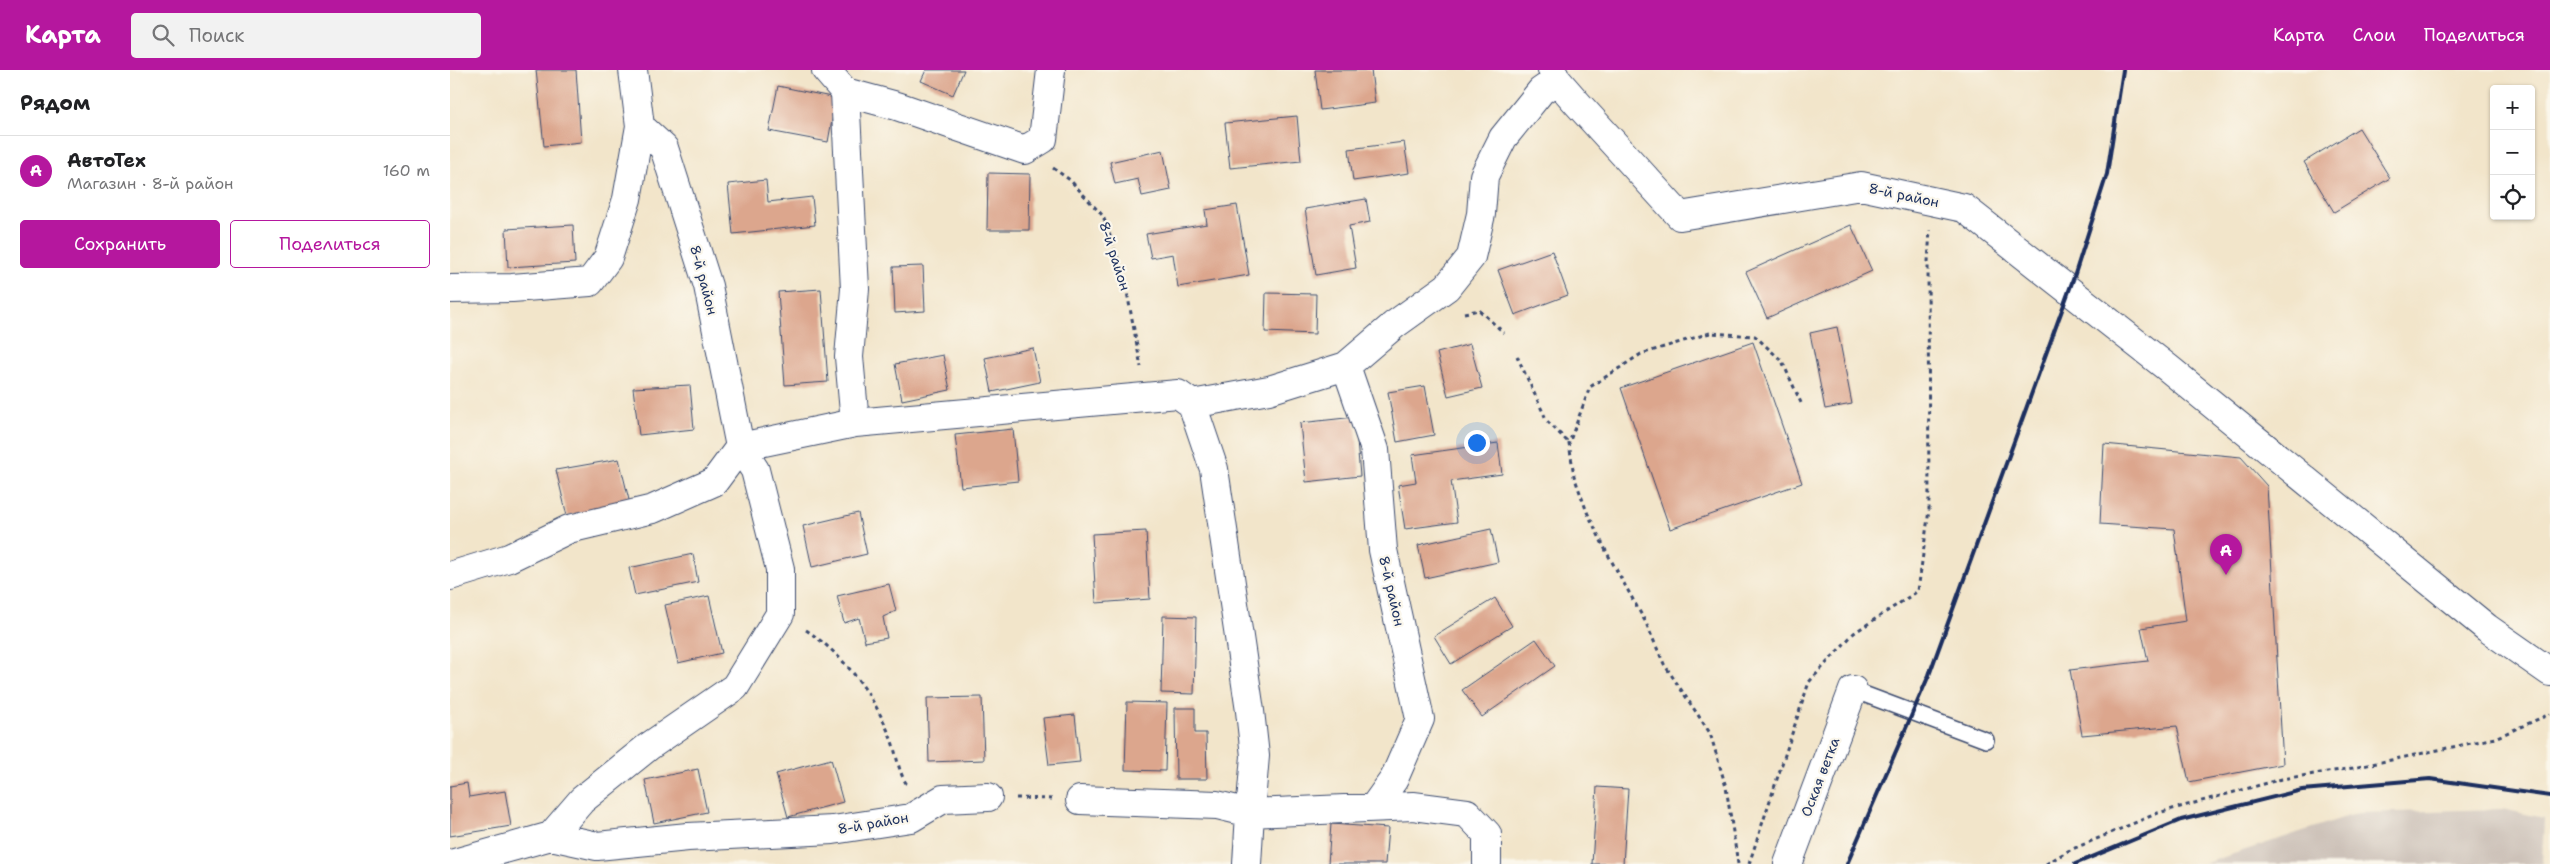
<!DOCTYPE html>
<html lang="ru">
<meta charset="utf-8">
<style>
:root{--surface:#fff;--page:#f2f2f2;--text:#202124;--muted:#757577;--line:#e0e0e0;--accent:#b5179e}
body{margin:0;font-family:"Shantell Sans",sans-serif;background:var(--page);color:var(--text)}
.controls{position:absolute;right:15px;top:15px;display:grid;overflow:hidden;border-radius:5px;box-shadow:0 1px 4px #0004}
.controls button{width:45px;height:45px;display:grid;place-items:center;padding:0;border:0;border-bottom:1px solid var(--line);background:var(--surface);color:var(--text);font:25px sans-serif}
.you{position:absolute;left:1026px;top:372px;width:18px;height:18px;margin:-12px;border:4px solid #fff;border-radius:50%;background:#1a73e8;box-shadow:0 0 0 8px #1a73e833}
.badge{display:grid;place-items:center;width:32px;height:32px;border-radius:50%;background:var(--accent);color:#fff;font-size:16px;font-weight:700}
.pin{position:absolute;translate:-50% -41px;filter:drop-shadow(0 1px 2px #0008)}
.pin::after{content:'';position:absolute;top:26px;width:18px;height:15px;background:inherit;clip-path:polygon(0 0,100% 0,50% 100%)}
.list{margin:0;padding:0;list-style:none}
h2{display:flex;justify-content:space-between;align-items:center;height:65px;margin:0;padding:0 20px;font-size:21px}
h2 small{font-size:16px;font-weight:400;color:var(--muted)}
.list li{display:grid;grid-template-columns:32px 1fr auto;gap:15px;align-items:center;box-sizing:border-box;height:70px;padding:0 20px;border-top:1px solid var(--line)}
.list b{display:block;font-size:19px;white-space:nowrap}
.list p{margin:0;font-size:16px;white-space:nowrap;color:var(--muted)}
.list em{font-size:16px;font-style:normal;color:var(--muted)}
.actions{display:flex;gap:10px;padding:15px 20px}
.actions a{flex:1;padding:11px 0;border:1px solid var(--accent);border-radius:5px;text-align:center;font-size:18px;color:var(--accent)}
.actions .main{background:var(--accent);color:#fff}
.icon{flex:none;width:28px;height:28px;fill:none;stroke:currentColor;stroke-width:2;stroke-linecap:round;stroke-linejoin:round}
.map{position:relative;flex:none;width:2100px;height:794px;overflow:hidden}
header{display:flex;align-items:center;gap:30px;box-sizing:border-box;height:70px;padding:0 25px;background:var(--accent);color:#fff}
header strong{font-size:24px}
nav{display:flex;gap:28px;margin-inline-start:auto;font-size:18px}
.search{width:350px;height:45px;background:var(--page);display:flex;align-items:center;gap:12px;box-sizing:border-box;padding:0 18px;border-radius:5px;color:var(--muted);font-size:19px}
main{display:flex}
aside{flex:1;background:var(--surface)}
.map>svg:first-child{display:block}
</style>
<header>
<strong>Карта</strong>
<div class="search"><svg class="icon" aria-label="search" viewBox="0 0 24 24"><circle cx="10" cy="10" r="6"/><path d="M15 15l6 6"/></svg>Поиск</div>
<nav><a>Карта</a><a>Слои</a><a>Поделиться</a></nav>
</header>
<main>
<aside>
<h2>Рядом<small></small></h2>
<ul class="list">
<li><span class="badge">A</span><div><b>АвтоТех</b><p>Магазин · 8-й район</p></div><em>160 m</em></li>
</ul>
<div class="actions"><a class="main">Сохранить</a><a>Поделиться</a></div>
</aside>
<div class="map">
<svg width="2100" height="794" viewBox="0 0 2100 794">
<rect width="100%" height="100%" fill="#fbf7ec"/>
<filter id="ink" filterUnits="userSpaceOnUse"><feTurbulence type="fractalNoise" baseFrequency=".02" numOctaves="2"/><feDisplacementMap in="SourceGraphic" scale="10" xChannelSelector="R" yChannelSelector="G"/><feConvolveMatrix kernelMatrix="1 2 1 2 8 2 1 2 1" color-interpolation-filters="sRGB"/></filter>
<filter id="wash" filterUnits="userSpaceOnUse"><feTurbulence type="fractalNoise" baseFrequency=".0096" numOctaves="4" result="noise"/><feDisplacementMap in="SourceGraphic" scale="20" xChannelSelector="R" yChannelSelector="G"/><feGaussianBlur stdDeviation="1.12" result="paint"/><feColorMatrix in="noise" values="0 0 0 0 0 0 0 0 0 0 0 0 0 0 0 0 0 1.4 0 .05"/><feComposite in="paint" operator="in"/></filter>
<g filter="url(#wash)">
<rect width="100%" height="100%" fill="#f2e5ca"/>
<path fill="#cdc2b9" d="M 2052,739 L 2094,748 L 2092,794 L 1753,794 L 1908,743 Z"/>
<g id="blocks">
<path fill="#dca68d" d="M 86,0 L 126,0 L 131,72 L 94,76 Z
M 476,0 L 514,0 L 503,25 L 471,11 Z
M 865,0 L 921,0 L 925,33 L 870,40 Z
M 328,16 L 386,28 L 378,72 L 319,61 Z
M 847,46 L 851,91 L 780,98 L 775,53 Z
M 1909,58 L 1940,108 L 1884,142 L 1854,92 Z
M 954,72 L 959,103 L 903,111 L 899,79 Z
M 713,80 L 721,120 L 692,126 L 688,109 L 665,114 L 660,92 Z
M 538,103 L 580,104 L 579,160 L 537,160 Z
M 316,110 L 318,132 L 362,127 L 365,155 L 283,164 L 278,114 Z
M 916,129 L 920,152 L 899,156 L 906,198 L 866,205 L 855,139 Z
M 787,135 L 799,205 L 728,217 L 723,184 L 701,188 L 696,164 L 757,154 L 755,140 Z
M 123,155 L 125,193 L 58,197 L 56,159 Z
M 1401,155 L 1422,201 L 1317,248 L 1296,202 Z
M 1102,181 L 1118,225 L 1065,245 L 1048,200 Z
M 473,196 L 475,241 L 445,243 L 443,197 Z
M 371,219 L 378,312 L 335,315 L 328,222 Z
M 816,223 L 866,224 L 865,264 L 815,262 Z
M 1387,257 L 1402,334 L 1375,339 L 1360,263 Z
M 1303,272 L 1352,413 L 1220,459 L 1171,318 Z
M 1020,274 L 1032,318 L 998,326 L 987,283 Z
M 583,278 L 590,312 L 542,322 L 535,288 Z
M 493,285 L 500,320 L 452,330 L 445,294 Z
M 240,315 L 244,359 L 189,365 L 183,318 Z
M 975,316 L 984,365 L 947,372 L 938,322 Z
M 905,347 L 910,406 L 856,412 L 850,353 Z
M 563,359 L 568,411 L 511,417 L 505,365 Z
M 1048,373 L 1052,404 L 1001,411 L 1007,452 L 955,459 L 948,415 L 966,412 L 962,385 Z
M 1654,374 L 1791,387 L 1817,416 L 1833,694 L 1739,712 L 1727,656 L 1632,665 L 1620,600 L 1698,591 L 1691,558 L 1736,551 L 1724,459 L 1650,454 Z
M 169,389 L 180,434 L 117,446 L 106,400 Z
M 408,443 L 417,484 L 362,497 L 353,456 Z
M 1041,459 L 1048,492 L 975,508 L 968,475 Z
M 696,461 L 700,529 L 646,533 L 642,464 Z
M 243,484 L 248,512 L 185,525 L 179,498 Z
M 439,514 L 446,541 L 433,547 L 437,568 L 415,572 L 409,548 L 394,553 L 387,526 Z
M 259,526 L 272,583 L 228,593 L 215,535 Z
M 1045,528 L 1062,556 L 1001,594 L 984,566 Z
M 713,546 L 746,547 L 744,624 L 711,623 Z
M 1086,569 L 1105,596 L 1032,647 L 1012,620 Z
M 532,627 L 534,690 L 479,692 L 477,628 Z
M 677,632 L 717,633 L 715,701 L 675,700 Z
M 725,638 L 745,638 L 745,663 L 756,663 L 757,709 L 726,709 Z
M 625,645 L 630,692 L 599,695 L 593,648 Z
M 381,689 L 393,732 L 338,747 L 326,704 Z
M 248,699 L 257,742 L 204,753 L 195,710 Z
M 17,713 L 19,727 L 55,721 L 61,756 L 0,766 L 0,716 Z
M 1147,717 L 1178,719 L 1173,794 L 1142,794 Z
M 881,754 L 938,758 L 935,794 L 878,794 Z"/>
</g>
</g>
<g filter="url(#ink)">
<use href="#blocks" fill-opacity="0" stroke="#3b4a6e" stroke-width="1"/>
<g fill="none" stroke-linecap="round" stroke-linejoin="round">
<g stroke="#3b4a6e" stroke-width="18">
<path id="service" d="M 1403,620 L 1536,670"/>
</g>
<g stroke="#3b4a6e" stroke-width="30">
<path id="minor" d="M 183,0 L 190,56 L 214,78 L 258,216 L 290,377 L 405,353
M 376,0 L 395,22 L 405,219 L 399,287 L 405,353 L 728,324 L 742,334
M 1102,0 L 1107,10 L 1127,33 L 1230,146 L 1411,116 L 1514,138 L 1718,298 L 2037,558 L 2100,602
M 395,22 L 447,36 L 575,80 L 593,69 L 601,0
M 0,219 L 62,218 L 140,212 L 158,188 L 177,129 L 190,56
M 896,296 L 925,380 L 933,480 L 970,649 L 944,709 L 924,737
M 0,506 L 59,488 L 119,459 L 203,439 L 264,412 L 290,377 L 305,400 L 330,499 L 330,544 L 285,617 L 198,677 L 132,730 L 101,766 L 1,794
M 630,730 L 767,735 L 800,743 L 797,794
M 101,766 L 147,776 L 238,767 L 383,760 L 461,748 L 493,729 L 538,727
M 1037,794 L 1037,764 L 1017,743 L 963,736 L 800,743 L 805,686 L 800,641 L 764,399 L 742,334 L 819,320 L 896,296 L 944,255 L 997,217 L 1021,187 L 1031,144 L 1034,106 L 1053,68 L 1091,21 L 1107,10
M 1338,794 L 1403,620"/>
</g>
<path stroke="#3b4a6e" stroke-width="3" stroke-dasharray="4 4" stroke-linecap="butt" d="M 603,98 L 620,110 L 653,146 L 674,206 L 691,297
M 1014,243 L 1029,240 L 1054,263
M 1067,286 L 1097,351 L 1119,373
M 356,560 C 394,585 425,626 441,669 C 447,684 448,703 458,716
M 566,728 L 603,729
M 1288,794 L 1276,717 L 1260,663 L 1214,594 L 1195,551 L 1157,483 L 1137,442 L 1124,406 L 1119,373 L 1140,317 L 1191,284 L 1260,263 L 1305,266 L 1332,291 L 1352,335
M 1299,794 L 1359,612 L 1404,563 L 1468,521 L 1479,440 L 1478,192 L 1480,160
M 1596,794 L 1618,781 L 1708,743 L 1832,709 L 1903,698 L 2045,668 L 2100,644"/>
<use href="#service" stroke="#fff" stroke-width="15"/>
<use href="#minor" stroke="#fff" stroke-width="28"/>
<path stroke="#1b2f5e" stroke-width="4" d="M 1397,794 L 1479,605 L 1624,207 L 1657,104 L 1673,0
M 1625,794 L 1731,750 L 1852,720 L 1980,709 L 2100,726"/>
</g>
</g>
<g text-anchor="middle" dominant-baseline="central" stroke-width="4.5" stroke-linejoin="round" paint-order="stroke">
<g font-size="14" fill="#1b2f5e" stroke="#fbf7ec">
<text transform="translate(1454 125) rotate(12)">8-й район</text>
<text transform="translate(665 186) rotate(72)">8-й район</text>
<text transform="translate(254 210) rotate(75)">8-й район</text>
<text transform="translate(942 521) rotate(77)">8-й район</text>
<text transform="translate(1370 707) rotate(-69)">Оская ветка</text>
<text transform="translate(423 753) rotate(-10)">8-й район</text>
</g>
</g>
</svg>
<div class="controls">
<button>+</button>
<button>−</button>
<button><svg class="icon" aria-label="locate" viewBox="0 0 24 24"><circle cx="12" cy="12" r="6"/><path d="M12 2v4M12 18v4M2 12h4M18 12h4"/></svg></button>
</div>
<div class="you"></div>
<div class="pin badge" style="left:1776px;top:505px">A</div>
</div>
</main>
